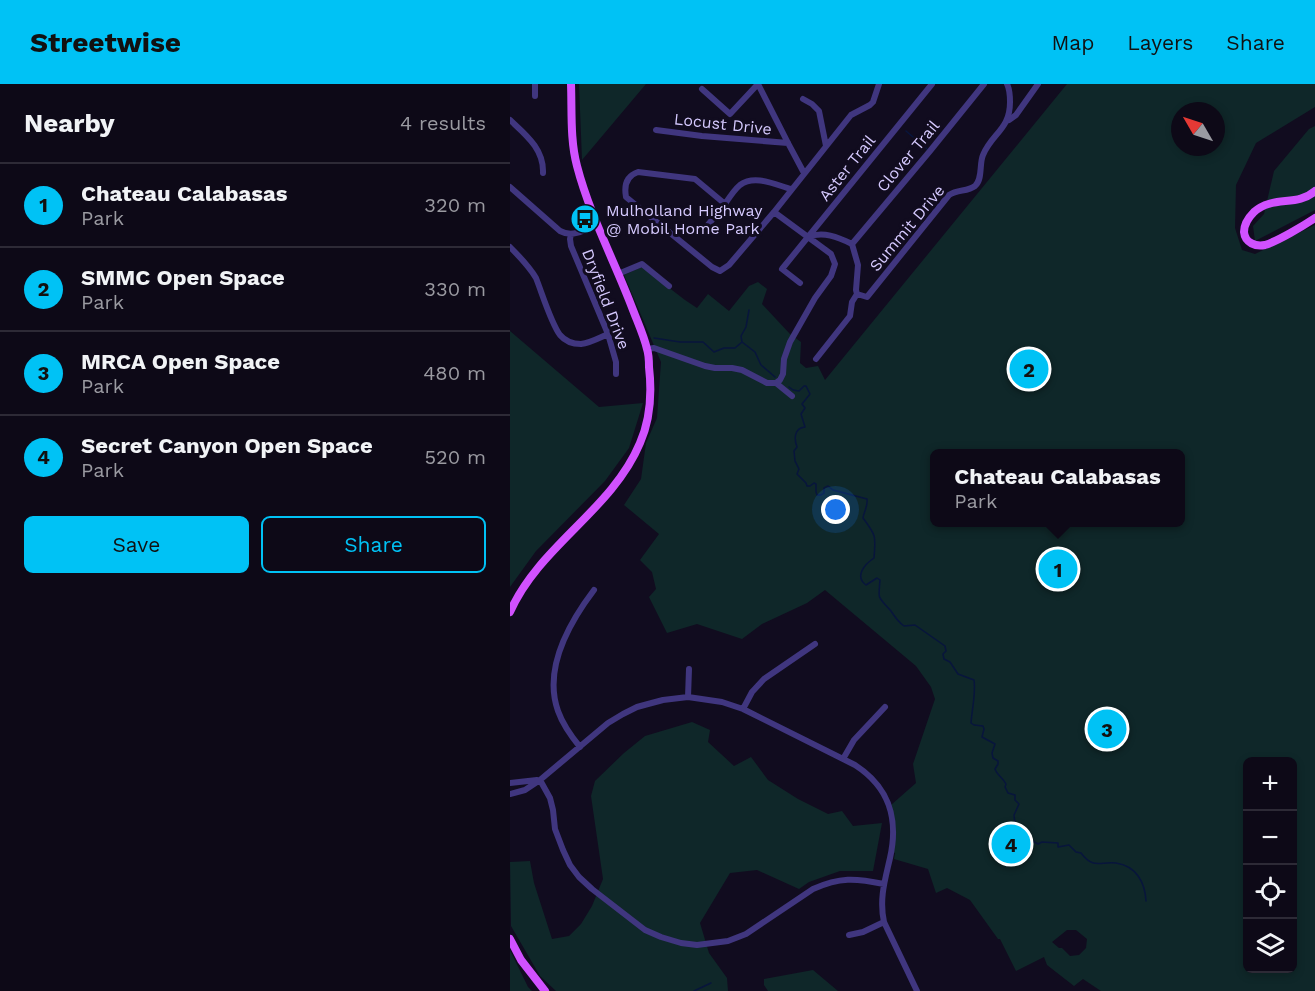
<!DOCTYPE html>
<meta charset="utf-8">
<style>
:root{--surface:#0d0917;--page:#161220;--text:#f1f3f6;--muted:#9a9aa1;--line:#2d2a36;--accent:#00c2f5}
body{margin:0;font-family:"Work Sans",sans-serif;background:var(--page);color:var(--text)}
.controls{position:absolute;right:18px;bottom:18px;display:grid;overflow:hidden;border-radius:9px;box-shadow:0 3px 9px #0003}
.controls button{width:54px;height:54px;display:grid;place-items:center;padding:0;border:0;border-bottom:2px solid var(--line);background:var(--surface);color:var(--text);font:30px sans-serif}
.compass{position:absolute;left:661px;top:18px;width:54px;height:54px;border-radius:50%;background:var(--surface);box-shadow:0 3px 9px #0003;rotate:309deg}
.you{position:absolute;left:326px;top:426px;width:21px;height:21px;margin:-15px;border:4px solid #fff;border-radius:50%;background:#1a73e8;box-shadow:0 0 0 9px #1a73e833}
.badge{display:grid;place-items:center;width:39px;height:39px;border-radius:50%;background:var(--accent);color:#111;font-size:20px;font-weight:700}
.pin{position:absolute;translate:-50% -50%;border:3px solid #fff;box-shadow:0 2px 6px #0006}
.popup{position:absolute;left:420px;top:365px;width:255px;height:78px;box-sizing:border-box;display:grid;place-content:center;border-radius:9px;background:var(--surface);filter:drop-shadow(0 2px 4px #0005);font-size:20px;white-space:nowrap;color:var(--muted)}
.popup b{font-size:22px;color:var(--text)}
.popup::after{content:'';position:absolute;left:50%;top:100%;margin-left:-12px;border:12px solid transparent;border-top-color:var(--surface)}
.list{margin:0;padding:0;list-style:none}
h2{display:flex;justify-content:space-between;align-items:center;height:78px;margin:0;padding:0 24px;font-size:26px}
h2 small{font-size:20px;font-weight:400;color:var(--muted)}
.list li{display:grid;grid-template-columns:39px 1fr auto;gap:18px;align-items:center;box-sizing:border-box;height:84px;padding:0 24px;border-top:2px solid var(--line)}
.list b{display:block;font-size:22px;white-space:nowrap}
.list p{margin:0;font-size:20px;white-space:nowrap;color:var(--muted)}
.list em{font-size:20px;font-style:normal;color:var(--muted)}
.actions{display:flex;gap:12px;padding:18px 24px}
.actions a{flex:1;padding:14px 0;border:2px solid var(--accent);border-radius:9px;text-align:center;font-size:21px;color:var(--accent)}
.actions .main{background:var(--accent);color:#111}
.icon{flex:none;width:33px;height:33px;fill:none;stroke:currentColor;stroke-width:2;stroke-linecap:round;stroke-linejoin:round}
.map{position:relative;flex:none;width:805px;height:907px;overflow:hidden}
header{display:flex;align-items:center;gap:36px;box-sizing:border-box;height:84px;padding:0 30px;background:var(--accent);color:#111}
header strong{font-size:28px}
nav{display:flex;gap:33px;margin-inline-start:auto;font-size:21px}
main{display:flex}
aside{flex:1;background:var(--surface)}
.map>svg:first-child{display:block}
</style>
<header>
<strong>Streetwise</strong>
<nav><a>Map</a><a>Layers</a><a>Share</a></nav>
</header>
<main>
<aside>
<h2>Nearby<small>4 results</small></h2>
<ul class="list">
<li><span class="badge">1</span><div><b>Chateau Calabasas</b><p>Park</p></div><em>320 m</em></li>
<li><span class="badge">2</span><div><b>SMMC Open Space</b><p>Park</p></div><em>330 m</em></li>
<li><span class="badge">3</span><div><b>MRCA Open Space</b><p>Park</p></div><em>480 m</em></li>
<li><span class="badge">4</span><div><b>Secret Canyon Open Space</b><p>Park</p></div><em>520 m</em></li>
</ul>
<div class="actions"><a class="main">Save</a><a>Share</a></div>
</aside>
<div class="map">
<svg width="805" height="907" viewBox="0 0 805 907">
<rect width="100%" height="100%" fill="#110c1f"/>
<path fill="#0f2729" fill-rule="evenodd" d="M 69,0 L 136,0 L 72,76 Z
M 557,0 L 805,0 L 805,23 L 746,59 L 726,101 L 725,144 L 732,166 L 745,170 L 805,141 L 805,907 L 591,907 L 573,895 L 564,902 L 537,881 L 534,873 L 506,887 L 490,855 L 488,855 L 460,816 L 437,804 L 426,809 L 418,785 L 384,775 L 385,769 L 380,767 L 381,721 L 406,699 L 403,680 L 425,615 L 421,603 L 406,582 L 315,506 L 297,519 L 252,540 L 232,555 L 187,540 L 157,549 L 139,513 L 146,505 L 142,488 L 130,476 L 149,450 L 114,421 L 131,395 L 136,359 L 147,334 L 151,278 L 114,191 L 132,183 L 175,216 L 187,224 L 198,210 L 219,227 L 239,202 L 248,198 L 257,205 L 252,220 L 280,250 L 291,258 L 290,279 L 296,284 L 308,282 L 315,296 ZM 670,27 L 706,27 L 706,63 L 670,63 ZM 425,370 L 671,370 L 671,438 L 425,438 ZM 738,678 L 782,678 L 782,884 L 738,884 ZM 557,846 L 566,846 L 577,855 L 576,864 L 569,871 L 560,872 L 552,864 L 549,864 L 542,858 Z
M 805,42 L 805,126 L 745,157 L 743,142 L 754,130 L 764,87 L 799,45 Z
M 0,247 L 89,323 L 133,319 L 119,364 L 95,397 L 26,467 L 0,503 Z
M 182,638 L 200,646 L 198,658 L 224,682 L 241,673 L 258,696 L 288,715 L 318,730 L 332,727 L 343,742 L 372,739 L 363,787 L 330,787 L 299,798 L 289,805 L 247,786 L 220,789 L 190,839 L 199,869 L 217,894 L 218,907 L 46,907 L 30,892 L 1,842 L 0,778 L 20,777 L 24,799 L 42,855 L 59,852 L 71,840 L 82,822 L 93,795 L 81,712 L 85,697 L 114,669 L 135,652 Z
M 0,866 L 18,903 L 22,907 L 0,907 Z
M 303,886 L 328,907 L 258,907 L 254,901 L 254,895 Z"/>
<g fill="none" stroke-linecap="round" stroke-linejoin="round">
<path stroke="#08153c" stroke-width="1.5" d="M 396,47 L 417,65
M 144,254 L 170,258 L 193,258 L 204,268 L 214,264 L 225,264 L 232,258 L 245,268 L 251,281 L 265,293
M 232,258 L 231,252 L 236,243 L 239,226
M 279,303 L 283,306 L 289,307 L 294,302 L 296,302 L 300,310 L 292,320 L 295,324 L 291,330 L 295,343 C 284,344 284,355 287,363 L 284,367 L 285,377 L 289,385 L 287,390 L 296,399 L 297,402 L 300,402 L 304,399 L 306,400 L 306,408 L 307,411 L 311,411 L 314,409 L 314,404 L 318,402 L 323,406 L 357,415 C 358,423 354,427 353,434 C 366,451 366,452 364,474 C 355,480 344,492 356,501 L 367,494 L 370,496 C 368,517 368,512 381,527 C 385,533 388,538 394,542 L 405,541 L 435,562 L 436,567 L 433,570 L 434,575 L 440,578 L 448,590 L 464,596 C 466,609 462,625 461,639 L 464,641 L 473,642 L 474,645 L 472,653 L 485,660 L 482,669 L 483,674 L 488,677 L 488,680 L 485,685 C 487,691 493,694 496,700 L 495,703 L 498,709 L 505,711 L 505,716 L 509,720 L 504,731 L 505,740 L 517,745 L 521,756 L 528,760 L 532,758 L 548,759 L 548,763 L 559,761 L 566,768 L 571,769 C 584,786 590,777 606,779 C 626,782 635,798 636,817
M 184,907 L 201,899"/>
<path stroke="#40367f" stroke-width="6" d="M 25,0 L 25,12
M 248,0 L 278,59 L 294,89
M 192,5 L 220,30 L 248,0
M 293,15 L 302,20 L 309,27 L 316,62
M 0,36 C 16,51 34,65 33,89
M 499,36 L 506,31 L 528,0
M 146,46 L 192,52 L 278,59
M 0,103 L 50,147 C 63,154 75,146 87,140
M 281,105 C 266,101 245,90 230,101 C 224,106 219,114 215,120 L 185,95 L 128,88 C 116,92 114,102 116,113 L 202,183 L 210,187 L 219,181 L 264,128 L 341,31 L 360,21 L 363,18 L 369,0
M 197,142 L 215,120
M 61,150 L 60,155 L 61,162 L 98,250 L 106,278 L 106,290
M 298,153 C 313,147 328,153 342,160 L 348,181 L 346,206 L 347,210 L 357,213 L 439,111 C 448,105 457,108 465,102 C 473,95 469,80 473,71 C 482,49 500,46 500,18 C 500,11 500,6 497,0
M 342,160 L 420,67 L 474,0
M 0,163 C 10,173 19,182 26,194 C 32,209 41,239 50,251 C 55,257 63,260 71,260 C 80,259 89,254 98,250
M 108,190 L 132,180 L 159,202
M 290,199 L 272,185 L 422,0
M 137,265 L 144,264 L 195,282 L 205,284 L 222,284 L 232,286 L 257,299 L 266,299 L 270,296 L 273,290 L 274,275 L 280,258 L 305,214 L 321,192 L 325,180 L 321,170 L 264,128
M 306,275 L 340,232 L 342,218 L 347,210
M 266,299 L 282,312
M 178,613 L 179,585
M 233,625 L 242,608 L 254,595 L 305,560
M 70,663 C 61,652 53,641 48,627 C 33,585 59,539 84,506
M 333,675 L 344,656 L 375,623
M 30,696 L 40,714 L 43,726 L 45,745 L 53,766 L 60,781 L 69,793 L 82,805 L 135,846 L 151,853 L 171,859 L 187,861 L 218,857 L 236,850 L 303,805 C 330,793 345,794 374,800
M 0,699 L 27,696
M 0,710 L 15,706 L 30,696 L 98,639 L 113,630 L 127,623 L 138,620 L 153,616 L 178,613 L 212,618 L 233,625 L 345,681 C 379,703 389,734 380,774 C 375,796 369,815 374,838 L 407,907
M 339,851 L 353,848 L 374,838"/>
<path stroke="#d151ff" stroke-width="8" d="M 805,107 C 787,123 763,111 744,128 C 739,133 734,140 734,148 C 735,159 746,163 755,161 C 768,157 793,142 805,134
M 0,528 C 29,462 102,426 130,359 C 141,334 142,309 139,283 C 139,277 139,271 137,265 C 134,252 128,239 123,226 C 105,178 80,132 67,82 C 60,56 62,27 61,0
M 0,855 L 11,876 L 35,907"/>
</g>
<defs>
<g id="bus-disc" transform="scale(1.5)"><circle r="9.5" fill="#00c2f5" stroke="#110c1f"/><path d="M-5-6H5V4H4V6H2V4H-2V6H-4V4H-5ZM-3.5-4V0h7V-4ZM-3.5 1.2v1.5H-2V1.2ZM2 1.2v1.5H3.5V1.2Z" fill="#111"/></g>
</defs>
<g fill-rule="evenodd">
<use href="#bus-disc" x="75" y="135"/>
</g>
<g text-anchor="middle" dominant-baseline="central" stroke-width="6" stroke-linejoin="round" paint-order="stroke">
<g font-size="16" fill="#d6caff" stroke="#110c1f">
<text transform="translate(213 40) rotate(6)">Locust Drive</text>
<text transform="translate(398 72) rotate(-50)">Clover Trail</text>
<text transform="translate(337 84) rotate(-51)">Aster Trail</text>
<text transform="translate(397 144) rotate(-50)">Summit Drive</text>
<text transform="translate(96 215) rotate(69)">Dryfield Drive</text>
</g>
<g font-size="16" fill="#d6caff" stroke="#110c1f" text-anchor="start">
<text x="96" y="126">Mulholland Highway<tspan x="96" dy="18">@ Mobil Home Park</tspan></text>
</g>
</g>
</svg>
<div class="controls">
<button>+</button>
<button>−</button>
<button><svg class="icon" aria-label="locate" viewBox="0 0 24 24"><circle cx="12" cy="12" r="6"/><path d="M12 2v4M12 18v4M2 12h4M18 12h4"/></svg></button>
<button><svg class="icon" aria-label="layers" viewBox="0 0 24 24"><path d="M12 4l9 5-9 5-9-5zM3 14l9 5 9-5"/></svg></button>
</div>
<svg class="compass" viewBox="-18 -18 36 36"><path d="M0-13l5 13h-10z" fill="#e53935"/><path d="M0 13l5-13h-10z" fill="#9a9aa1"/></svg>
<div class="you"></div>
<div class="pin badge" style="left:548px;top:485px">1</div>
<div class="popup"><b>Chateau Calabasas</b>Park</div>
<div class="pin badge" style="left:519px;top:285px">2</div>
<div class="pin badge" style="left:597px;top:645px">3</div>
<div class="pin badge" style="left:501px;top:760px">4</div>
</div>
</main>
